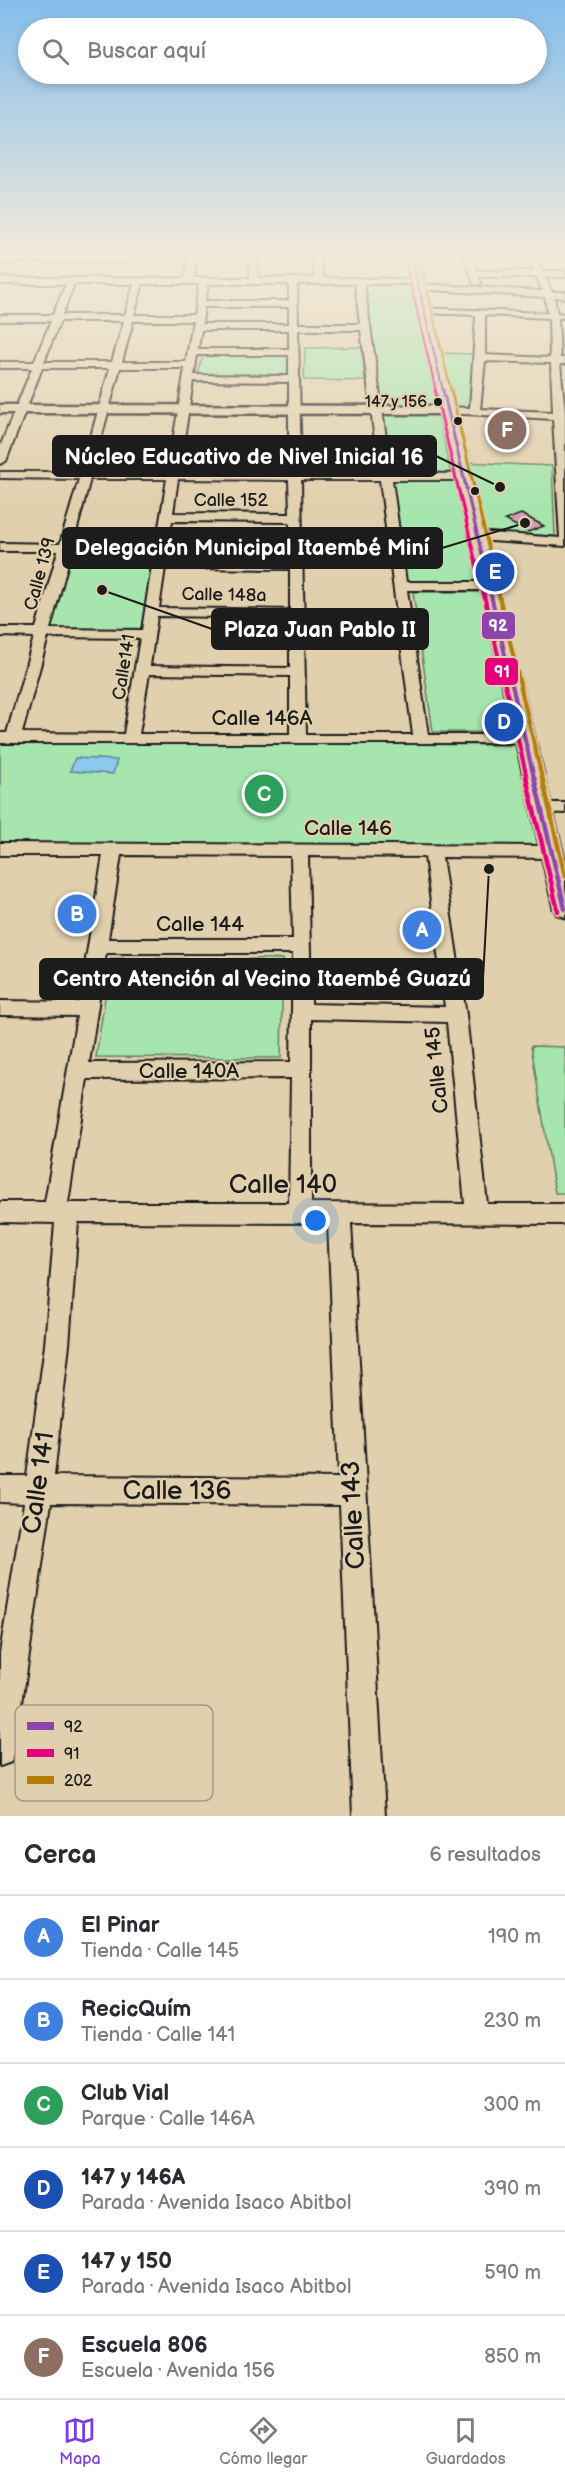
<!DOCTYPE html>
<html lang="es">
<meta charset="utf-8">
<style>
:root{--surface:#fff;--page:#f7f7f7;--text:#2b2b33;--muted:#7c7c81;--line:#e1e1e2;--accent:#7c3aed}
body{margin:0;font-family:"Balsamiq Sans",sans-serif;background:var(--page);color:var(--text)}
.you{position:absolute;left:316px;top:1221px;width:21px;height:21px;margin:-15px;border:4px solid #fff;border-radius:50%;background:#1a73e8;box-shadow:0 0 0 9px #1a73e833}
.badge{display:grid;place-items:center;width:39px;height:39px;border-radius:50%;background:var(--accent);color:#fff;font-size:20px;font-weight:700}
.pin{position:absolute;translate:-50% -50%;border:3px solid #fff;box-shadow:0 2px 6px #0006}
.list{margin:0;padding:0;list-style:none}
h2{display:flex;justify-content:space-between;align-items:center;height:78px;margin:0;padding:0 24px;font-size:26px}
h2 small{font-size:20px;font-weight:400;color:var(--muted)}
.list li{display:grid;grid-template-columns:39px 1fr auto;gap:18px;align-items:center;box-sizing:border-box;height:84px;padding:0 24px;border-top:2px solid var(--line)}
.list b{display:block;font-size:22px;white-space:nowrap}
.list p{margin:0;font-size:20px;white-space:nowrap;color:var(--muted)}
.list em{font-size:20px;font-style:normal;color:var(--muted)}
.icon{flex:none;width:33px;height:33px;fill:none;stroke:currentColor;stroke-width:2;stroke-linecap:round;stroke-linejoin:round}
.map{position:relative;flex:none;width:565px;height:1816px;overflow:hidden}
.search{position:absolute;background:var(--surface);box-shadow:0 3px 9px #0003;left:18px;right:18px;top:18px;height:66px;display:flex;align-items:center;gap:15px;box-sizing:border-box;padding:0 21px;border-radius:33px;color:var(--muted);font-size:22px}
.sheet{height:582px;background:var(--surface)}
nav{display:flex;justify-content:space-around;align-items:center;box-sizing:border-box;height:84px;border-top:2px solid var(--line);background:var(--surface);font-size:16px;color:var(--muted)}
nav a{display:grid;justify-items:center;gap:3px}
nav .on{color:var(--accent)}
.map>svg:first-child{display:block}
</style>
<div class="map">
<svg width="565" height="1816" viewBox="0 0 565 1816">
<rect width="100%" height="100%" fill="#e1d0ad"/>
<filter id="ink" filterUnits="userSpaceOnUse"><feTurbulence type="fractalNoise" baseFrequency=".0167" numOctaves="2"/><feDisplacementMap in="SourceGraphic" scale="12" xChannelSelector="R" yChannelSelector="G"/><feConvolveMatrix kernelMatrix="1 2 1 2 8 2 1 2 1" color-interpolation-filters="sRGB"/></filter>
<g filter="url(#ink)">
<path fill="#a6e5ae" stroke="#618065" stroke-width="1.5" d="M 8,254 L 121,254 L 119,259 L 6,259 Z
M 363,283 L 411,283 L 440,405 L 381,405 Z
M 362,347 L 365,381 L 304,380 L 305,348 Z
M 438,353 L 473,354 L 469,409 L 452,408 Z
M 203,354 L 288,354 L 288,377 L 198,376 Z
M 383,412 L 438,412 L 451,474 L 391,474 Z
M 464,462 L 552,466 L 555,536 L 485,532 Z
M 391,480 L 457,480 L 478,583 L 403,582 Z
M 66,551 L 153,551 L 141,629 L 46,629 Z
M 413,592 L 481,592 L 511,732 L 433,732 Z
M 0,741 L 516,745 L 543,845 L 0,843 Z
M 111,958 L 283,959 L 281,1058 L 96,1057 Z
M 531,1046 L 565,1047 L 565,1193 L 555,1193 Z"/>
<path fill="#8bcaec" stroke="#5f8499" stroke-width="1.5" d="M 75,758 L 117,760 L 113,774 L 70,771 Z"/>
<path fill="#d79fb1" stroke="#1c1c1c" stroke-width="1.5" d="M 521,514 L 544,526 L 528,532 L 505,520 Z"/>
<g fill="none" stroke-linecap="round" stroke-linejoin="round">
<g stroke="#1c1c1c" stroke-width="4">
<path id="minor" d="M 188,254 L 196,254 L 194,278 L 250,278 L 249,254 L 257,254 L 258,278 L 314,278 L 312,254 L 320,254 L 323,278 L 420,279 L 420,283 L 417,284 L 364,284 L 391,473 L 462,474 L 468,477 L 462,480 L 392,480 L 406,582 L 488,582 L 495,586 L 488,590 L 407,590 L 428,735 L 525,735 L 533,740 L 530,743 L 0,743 L 0,733 L 7,733 L 34,637 L 0,636 L 0,628 L 36,628 L 58,551 L 0,551 L 0,543 L 60,544 L 79,479 L 0,478 L 0,472 L 81,472 L 110,368 L 42,368 L 6,461 L 0,464 L 0,447 L 32,368 L 0,368 L 0,362 L 34,362 L 51,321 L 0,321 L 0,315 L 53,315 L 66,284 L 0,284 L 0,278 L 185,278 ZM 74,284 L 134,284 L 125,315 L 62,315 ZM 143,284 L 199,284 L 194,315 L 134,315 ZM 208,284 L 289,284 L 289,301 L 205,301 ZM 297,284 L 355,284 L 360,324 L 298,324 ZM 204,307 L 289,307 L 289,324 L 202,324 ZM 60,321 L 124,321 L 112,362 L 44,362 ZM 133,321 L 193,321 L 186,362 L 122,362 ZM 201,330 L 289,330 L 289,349 L 198,349 ZM 298,330 L 361,330 L 379,473 L 301,473 ZM 197,355 L 289,355 L 289,376 L 194,375 ZM 120,368 L 185,368 L 168,472 L 92,472 ZM 193,381 L 289,382 L 289,439 L 184,439 ZM 183,445 L 289,445 L 289,473 L 179,472 ZM 90,479 L 167,479 L 156,545 L 73,544 ZM 178,479 L 289,480 L 290,514 L 173,513 ZM 301,480 L 380,480 L 388,544 L 302,543 ZM 172,521 L 290,522 L 290,561 L 166,560 ZM 302,551 L 389,552 L 399,629 L 304,627 ZM 71,552 L 154,553 L 142,630 L 50,629 ZM 165,568 L 290,569 L 290,610 L 159,608 ZM 157,616 L 290,618 L 290,668 L 150,666 ZM 304,635 L 400,637 L 413,735 L 306,735 ZM 48,637 L 140,638 L 124,734 L 22,733 ZM 149,674 L 290,676 L 290,734 L 139,734 Z
M 463,254 L 471,254 L 477,271 L 534,271 L 526,254 L 534,254 L 542,271 L 565,271 L 565,277 L 545,277 L 552,292 L 565,292 L 565,298 L 554,297 L 557,313 L 565,314 L 565,318 L 558,318 L 560,358 L 565,358 L 565,364 L 560,364 L 565,413 L 565,546 L 476,540 L 470,536 L 476,532 L 560,538 L 553,419 L 446,413 L 441,410 L 446,407 L 470,408 L 476,315 L 423,313 L 420,312 L 420,308 L 548,313 L 545,297 L 416,289 L 415,287 L 419,284 L 543,291 L 536,277 L 479,277 L 481,283 L 474,285 ZM 485,315 L 549,318 L 550,358 L 485,355 ZM 485,361 L 551,363 L 553,412 L 480,409 Z
M 0,258 L 128,258 L 132,260 L 128,262 L 0,262 Z
M 541,803 L 565,803 L 565,813 L 535,812 L 533,808 L 535,804 Z
M 0,843 L 551,846 L 557,848 L 560,852 L 557,856 L 551,858 L 442,857 L 466,1015 L 487,1204 L 565,1204 L 565,1224 L 351,1223 L 385,1816 L 353,1816 L 340,1505 L 51,1503 L 15,1751 L 11,1762 L 0,1766 L 0,1653 L 24,1503 L 0,1502 L 0,1476 L 27,1476 L 45,1345 L 55,1223 L 0,1222 L 0,1202 L 45,1202 L 77,1016 L 0,1015 L 0,1001 L 79,1002 L 103,855 L 0,855 ZM 121,855 L 291,856 L 293,939 L 108,939 ZM 308,856 L 425,857 L 445,1007 L 311,1004 ZM 106,953 L 293,953 L 291,1062 L 89,1063 ZM 311,1019 L 447,1022 L 465,1204 L 311,1203 ZM 291,1078 L 289,1203 L 68,1203 L 87,1079 ZM 78,1222 L 328,1223 L 339,1478 L 54,1476 L 69,1345 Z"/>
</g>
<g stroke="#1c1c1c" stroke-width="5">
<path id="major" d="M 406,254 L 416,254 L 565,863 L 565,917 L 557,914 L 554,909 L 442,414 L 0,413 L 0,405 L 440,406 Z"/>
</g>
<use href="#minor" fill="#e1d0ad" fill-rule="evenodd"/>
<use href="#major" fill="#e1d0ad" fill-rule="evenodd"/>
<g stroke="#e1d0ad" stroke-width="4.5">
<path id="bus-1-far3" d="M 411,254 L 443,391"/>
</g>
<g stroke="#e1d0ad" stroke-width="6">
<path id="bus-1-far2" d="M 443,390 L 484,563"/>
</g>
<g stroke="#e1d0ad" stroke-width="8">
<path id="bus-1-far1" d="M 483,561 L 534,778"/>
</g>
<g stroke="#e1d0ad" stroke-width="9">
<path id="bus-1" d="M 534,777 L 565,909"/>
</g>
<g stroke="#e1d0ad" stroke-width="4.5">
<path id="bus-2-far3" d="M 404,256 L 436,391"/>
</g>
<g stroke="#e1d0ad" stroke-width="6">
<path id="bus-2-far2" d="M 435,390 L 476,563"/>
</g>
<g stroke="#e1d0ad" stroke-width="8">
<path id="bus-2-far1" d="M 476,561 L 527,778"/>
</g>
<g stroke="#e1d0ad" stroke-width="9">
<path id="bus-2" d="M 526,777 L 558,911"/>
</g>
<g stroke="#e1d0ad" stroke-width="4.5">
<path id="bus-3-far3" d="M 419,254 L 451,391"/>
</g>
<g stroke="#e1d0ad" stroke-width="6">
<path id="bus-3-far2" d="M 451,390 L 492,563"/>
</g>
<g stroke="#e1d0ad" stroke-width="8">
<path id="bus-3-far1" d="M 491,561 L 542,778"/>
</g>
<g stroke="#e1d0ad" stroke-width="9">
<path id="bus-3" d="M 542,777 L 565,876"/>
</g>
<use href="#bus-1-far3" stroke="#8e44ad" stroke-width="2"/>
<use href="#bus-1-far2" stroke="#8e44ad" stroke-width="3"/>
<use href="#bus-1-far1" stroke="#8e44ad" stroke-width="4"/>
<use href="#bus-1" stroke="#8e44ad" stroke-width="4.5"/>
<use href="#bus-2-far3" stroke="#e5007d" stroke-width="2"/>
<use href="#bus-2-far2" stroke="#e5007d" stroke-width="3"/>
<use href="#bus-2-far1" stroke="#e5007d" stroke-width="4"/>
<use href="#bus-2" stroke="#e5007d" stroke-width="4.5"/>
<use href="#bus-3-far3" stroke="#b57d08" stroke-width="2"/>
<use href="#bus-3-far2" stroke="#b57d08" stroke-width="3"/>
<use href="#bus-3-far1" stroke="#b57d08" stroke-width="4"/>
<use href="#bus-3" stroke="#b57d08" stroke-width="4.5"/>
</g>
</g>
<linearGradient id="sky" x2="0" y2="1"><stop stop-color="#83bdea"/><stop offset="0.5" stop-color="#f2eada"/><stop offset="1" stop-color="#f2eada" stop-opacity="0"/></linearGradient>
<rect width="565" height="508" fill="url(#sky)"/>
<g fill="#1c1c1c" stroke="#e1d0ad" stroke-width="2">
<circle cx="438" cy="402" r="5"/>
<circle cx="458" cy="421" r="5"/>
<circle cx="475" cy="491" r="5"/>
</g>
<g text-anchor="middle" dominant-baseline="central" stroke-width="4.5" stroke-linejoin="round" paint-order="stroke">
<g font-size="16" fill="#1c1c1c" stroke="#e1d0ad" text-anchor="end">
<text x="427" y="402">147 y 156</text>
</g>
<g font-size="18" fill="#1c1c1c" stroke="#e1d0ad">
<text x="231" y="500">Calle 152</text>
<text transform="translate(40 574) rotate(-75)">Calle 139</text>
<text transform="translate(224 595) rotate(1)">Calle 148a</text>
<text transform="translate(124 667) rotate(-81)">Calle141</text>
</g>
<g font-size="21" fill="#1c1c1c" stroke="#e1d0ad">
<text x="262" y="718">Calle 146A</text>
<text x="348" y="828">Calle 146</text>
<text x="200" y="924">Calle 144</text>
<text transform="translate(437 1070) rotate(-96)">Calle 145</text>
<text x="189" y="1071">Calle 140A</text>
</g>
<g font-size="26" fill="#1c1c1c" stroke="#e1d0ad">
<text x="283" y="1185">Calle 140</text>
<text transform="translate(39 1483) rotate(-82)">Calle 141</text>
<text x="177" y="1491">Calle 136</text>
<text transform="translate(354 1515) rotate(-93)">Calle 143</text>
</g>
</g>
<rect x="15" y="1705" width="198" height="96" rx="9" fill="#e1d0ad" stroke="#a69a82" stroke-width="1.5"/>
<rect x="27" y="1722" width="27" height="8" fill="#8e44ad"/>
<rect x="27" y="1749" width="27" height="8" fill="#e5007d"/>
<rect x="27" y="1776" width="27" height="8" fill="#b57d08"/>
<g font-size="16" fill="#1c1c1c">
<text x="64" y="1732">92</text>
<text x="64" y="1759">91</text>
<text x="64" y="1786">202</text>
</g>
<path fill="none" stroke="#1c1c1c" stroke-width="2" d="M500 487L436 456M525 523L442 548M102 590L212 629M489 869L483 979"/>
<g fill="#1c1c1c" stroke="#e1d0ad" stroke-width="2">
<circle cx="500" cy="487" r="6"/>
<circle cx="525" cy="523" r="6"/>
<circle cx="102" cy="590" r="6"/>
<circle cx="489" cy="869" r="6"/>
</g>
<g fill="#1c1c1c" stroke="#1c1c1c" stroke-width="2">
<rect x="53" y="436" width="383" height="40" rx="6"/>
<rect x="63" y="528" width="379" height="40" rx="6"/>
<rect x="212" y="609" width="216" height="40" rx="6"/>
<rect x="40" y="959" width="443" height="40" rx="6"/>
</g>
<g font-size="22" text-anchor="middle" font-weight="bold" fill="#fff">
<text x="244" y="464">Núcleo Educativo de Nivel Inicial 16</text>
<text x="252" y="555">Delegación Municipal Itaembé Miní</text>
<text x="320" y="637">Plaza Juan Pablo II</text>
<text x="262" y="986">Centro Atención al Vecino Itaembé Guazú</text>
</g>
<g stroke="#e1d0ad" stroke-width="2">
<rect x="481" y="611" width="35" height="29" rx="6" fill="#8e44ad"/>
<rect x="484" y="657" width="35" height="29" rx="6" fill="#e5007d"/>
</g>
<g font-size="16" text-anchor="middle" font-weight="bold" fill="#fff">
<text x="498" y="631">92</text>
<text x="502" y="677">91</text>
</g>
</svg>
<div class="you"></div>
<div class="pin badge" style="left:422px;top:930px;background:#3f7fe0">A</div>
<div class="pin badge" style="left:77px;top:914px;background:#3f7fe0">B</div>
<div class="pin badge" style="left:264px;top:794px;background:#2e9e5b">C</div>
<div class="pin badge" style="left:504px;top:722px;background:#1a4fb4">D</div>
<div class="pin badge" style="left:495px;top:572px;background:#1a4fb4">E</div>
<div class="pin badge" style="left:507px;top:430px;background:#8d6e63">F</div>
<div class="search"><svg class="icon" aria-label="search" viewBox="0 0 24 24"><circle cx="10" cy="10" r="6"/><path d="M15 15l6 6"/></svg>Buscar aquí</div>
</div>
<section class="sheet">
<h2>Cerca<small>6 resultados</small></h2>
<ul class="list">
<li><span class="badge" style="background:#3f7fe0">A</span><div><b>El Pinar</b><p>Tienda · Calle 145</p></div><em>190 m</em></li>
<li><span class="badge" style="background:#3f7fe0">B</span><div><b>RecicQuím</b><p>Tienda · Calle 141</p></div><em>230 m</em></li>
<li><span class="badge" style="background:#2e9e5b">C</span><div><b>Club Vial</b><p>Parque · Calle 146A</p></div><em>300 m</em></li>
<li><span class="badge" style="background:#1a4fb4">D</span><div><b>147 y 146A</b><p>Parada · Avenida Isaco Abitbol</p></div><em>390 m</em></li>
<li><span class="badge" style="background:#1a4fb4">E</span><div><b>147 y 150</b><p>Parada · Avenida Isaco Abitbol</p></div><em>590 m</em></li>
<li><span class="badge" style="background:#8d6e63">F</span><div><b>Escuela 806</b><p>Escuela · Avenida 156</p></div><em>850 m</em></li>
</ul>
</section>
<nav>
<a class="on"><svg class="icon" aria-label="map" viewBox="0 0 24 24"><path d="M3 6l6-2 6 2 6-2v14l-6 2-6-2-6 2zM9 4v14M15 6v14"/></svg>Mapa</a>
<a><svg class="icon" aria-label="directions" viewBox="0 0 24 24"><path d="M12 3l9 9-9 9-9-9zM9 14v-3h6M13 9l2 2-2 2"/></svg>Cómo llegar</a>
<a><svg class="icon" aria-label="saved" viewBox="0 0 24 24"><path d="M7 4h10v16l-5-4-5 4z"/></svg>Guardados</a>
</nav>
